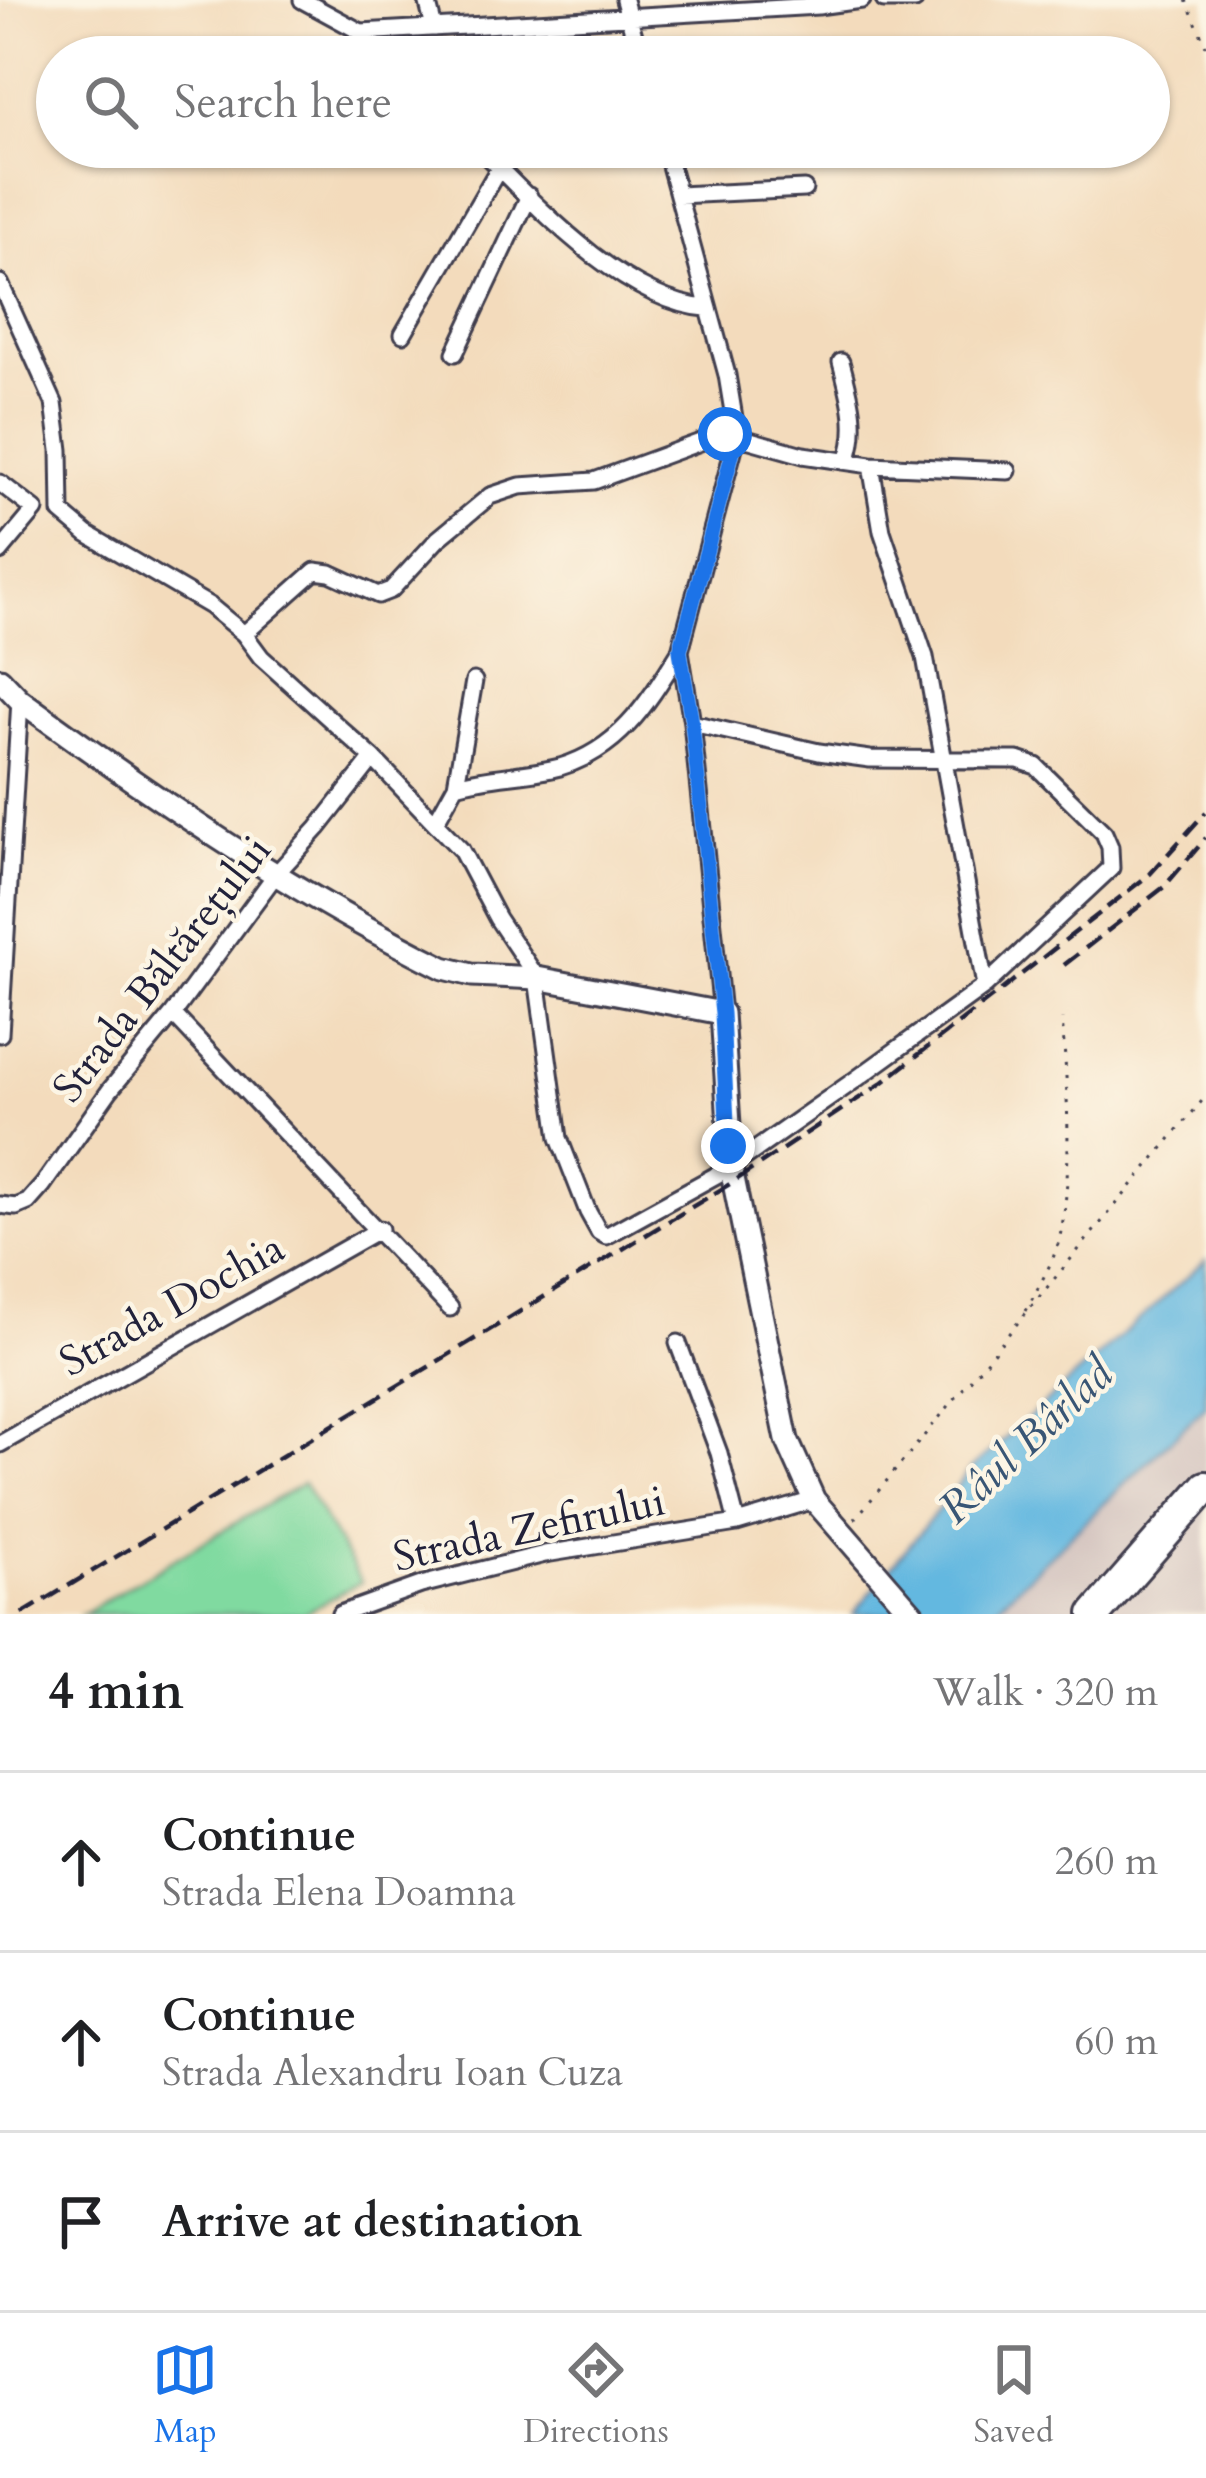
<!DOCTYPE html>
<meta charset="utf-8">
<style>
:root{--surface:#fff;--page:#f2f2f2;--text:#202124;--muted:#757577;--line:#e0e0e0;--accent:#1a73e8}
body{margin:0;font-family:Cardo,serif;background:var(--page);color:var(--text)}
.stop{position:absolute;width:36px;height:36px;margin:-27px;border:9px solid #1a73e8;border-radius:50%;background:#fff}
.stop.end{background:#1a73e8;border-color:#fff;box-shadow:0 3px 12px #0008}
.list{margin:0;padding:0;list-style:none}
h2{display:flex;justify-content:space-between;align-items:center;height:156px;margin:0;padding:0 48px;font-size:51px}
h2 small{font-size:39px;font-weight:400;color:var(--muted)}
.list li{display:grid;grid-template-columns:78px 1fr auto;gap:36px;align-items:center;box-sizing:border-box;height:180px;padding:0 48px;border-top:3px solid var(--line)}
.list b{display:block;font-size:45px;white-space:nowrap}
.list p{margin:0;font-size:39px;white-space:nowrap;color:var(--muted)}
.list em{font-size:39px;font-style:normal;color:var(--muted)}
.icon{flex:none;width:66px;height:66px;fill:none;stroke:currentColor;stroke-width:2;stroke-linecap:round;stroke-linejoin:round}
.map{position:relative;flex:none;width:1206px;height:1614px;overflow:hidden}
.search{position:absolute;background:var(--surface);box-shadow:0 3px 9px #0004;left:36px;right:36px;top:36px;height:132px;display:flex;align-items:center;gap:30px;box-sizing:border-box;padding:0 42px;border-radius:66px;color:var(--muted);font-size:45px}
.sheet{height:696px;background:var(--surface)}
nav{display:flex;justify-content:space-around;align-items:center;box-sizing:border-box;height:168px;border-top:3px solid var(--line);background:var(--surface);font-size:33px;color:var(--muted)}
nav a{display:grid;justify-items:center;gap:6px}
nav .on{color:var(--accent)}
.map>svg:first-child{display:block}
</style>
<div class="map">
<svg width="1206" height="1614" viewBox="0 0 1206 1614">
<rect width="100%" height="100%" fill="#fcf5e5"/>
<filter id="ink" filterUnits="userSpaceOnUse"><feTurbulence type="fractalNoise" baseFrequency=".00833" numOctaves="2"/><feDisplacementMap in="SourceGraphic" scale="24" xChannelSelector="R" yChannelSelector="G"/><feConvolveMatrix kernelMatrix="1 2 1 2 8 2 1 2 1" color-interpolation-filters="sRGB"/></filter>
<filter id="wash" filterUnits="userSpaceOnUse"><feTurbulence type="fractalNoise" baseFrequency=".004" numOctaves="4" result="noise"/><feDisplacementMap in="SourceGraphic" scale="48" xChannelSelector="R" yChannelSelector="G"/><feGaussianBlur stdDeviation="2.7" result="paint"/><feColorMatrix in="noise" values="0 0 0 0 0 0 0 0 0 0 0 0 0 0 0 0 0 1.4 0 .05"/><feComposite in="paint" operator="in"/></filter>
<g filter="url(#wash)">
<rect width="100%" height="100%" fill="#f3dbbc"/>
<path fill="#d0c0bc" d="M 1206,1406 L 1206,1614 L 989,1614 Z"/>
<path fill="#80daa0" stroke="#517e6e" stroke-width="3" d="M 303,1483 L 361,1582 L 302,1614 L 82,1614 Z"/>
<path fill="#64b8e0" stroke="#436d8e" stroke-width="3" d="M 1206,1260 L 1206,1406 L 989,1614 L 853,1614 L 972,1468 Z"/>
</g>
<g filter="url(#ink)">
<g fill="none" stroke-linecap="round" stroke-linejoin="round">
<g stroke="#413e4e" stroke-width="21">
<path id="street" d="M 302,0 L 361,32 L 387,57
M 427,0 L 434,28
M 624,0 L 640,57
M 884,0 L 915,0
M 361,32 L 818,6 L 862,0
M 478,147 C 535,204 623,301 706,308
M 665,147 L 727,375 L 737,436 L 680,651 L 692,723 L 722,1013
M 678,195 L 804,189
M 0,283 L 54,403 L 60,450 L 61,512 L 87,534 L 210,606 L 244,634 L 261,657 L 373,758 L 461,850 L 497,918 L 537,978 L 559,1138 L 588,1212 L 599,1232 L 606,1236 L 731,1167 L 855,1080 L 985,986 L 1111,868 L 1110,847 L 1104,833 L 1036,766 L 1018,760 L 870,759 L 819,752 L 692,723
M 403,334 L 499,168
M 455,353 L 529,196
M 841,362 C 850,396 860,428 847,461
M 871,465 L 882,531 L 925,657 L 985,986
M 0,483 L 35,510 L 0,552
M 244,634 L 315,571 L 330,573 L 378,595 L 391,590 L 438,539 L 490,496 L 520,486 L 594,481 L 725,433 L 803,455 L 871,465 L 1008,471
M 456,785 C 490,775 526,776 560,767 C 621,749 648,702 680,651
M 436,821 L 456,785 L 474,681
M 173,1014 L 450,1308
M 0,1034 L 20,700
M 0,1205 L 16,1207 L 28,1202 L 43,1185 L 110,1090 L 173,1014 L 276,874 L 318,828 L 373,758
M 678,1343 L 719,1453 L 737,1523
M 0,1444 L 380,1229
M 340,1614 L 421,1585 L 545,1554 L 737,1523 L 814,1500"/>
</g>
<g stroke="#413e4e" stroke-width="27">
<path id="secondary" d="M 0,679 L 20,700 C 155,799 293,893 444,968 L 472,975 L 537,978 L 722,1013 L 732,1173 L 787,1440 L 814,1500 L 913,1614"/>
</g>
<g stroke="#413e4e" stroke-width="36">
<path id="highway" d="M 1095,1614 L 1206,1487"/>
</g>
<path stroke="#413e4e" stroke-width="3" stroke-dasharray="3 9" stroke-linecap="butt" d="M 1186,0 L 1206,46
M 1026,1311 C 1036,1290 1051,1267 1058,1244 C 1074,1186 1067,1080 1062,1019
M 855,1519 L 1206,1096"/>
<use href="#street" stroke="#fff" stroke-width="15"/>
<use href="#secondary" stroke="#fff" stroke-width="21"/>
<use href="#highway" stroke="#fff" stroke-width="30"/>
<path stroke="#22223b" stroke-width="4.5" stroke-dasharray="18 9" stroke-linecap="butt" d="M 1064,965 L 1164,887 L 1206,838
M 22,1614 L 733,1182 L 882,1083 L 1150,874 L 1206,812"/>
</g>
</g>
<g fill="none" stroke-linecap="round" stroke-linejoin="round" filter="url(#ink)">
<path stroke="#1a73e8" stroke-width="15" d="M 725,434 L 737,436 L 680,651 L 692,723 L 722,1013 L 728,1146"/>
</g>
<g text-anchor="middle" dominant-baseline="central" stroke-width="9" stroke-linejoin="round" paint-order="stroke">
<g font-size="42" fill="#22223b" stroke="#fcf5e5">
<text transform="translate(162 969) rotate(-52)">Strada Băltărețului</text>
<text transform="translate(172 1305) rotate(-29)">Strada Dochia</text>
<text transform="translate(529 1529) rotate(-12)">Strada Zefirului</text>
</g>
<g font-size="45" font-style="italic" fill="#395675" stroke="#fcf5e5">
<text transform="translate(1026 1441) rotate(-43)">Râul Bârlad</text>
</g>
</g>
</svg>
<div class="stop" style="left:725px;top:434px"></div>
<div class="stop end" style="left:728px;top:1146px"></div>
<div class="search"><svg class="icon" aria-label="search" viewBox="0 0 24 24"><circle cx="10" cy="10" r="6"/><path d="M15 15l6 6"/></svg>Search here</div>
</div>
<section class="sheet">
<h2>4 min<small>Walk · 320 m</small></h2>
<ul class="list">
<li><svg class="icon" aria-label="ahead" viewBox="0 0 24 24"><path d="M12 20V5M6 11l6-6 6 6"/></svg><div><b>Continue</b><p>Strada Elena Doamna</p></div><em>260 m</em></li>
<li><svg class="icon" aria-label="ahead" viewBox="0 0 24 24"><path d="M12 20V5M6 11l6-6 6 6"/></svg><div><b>Continue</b><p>Strada Alexandru Ioan Cuza</p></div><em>60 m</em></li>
<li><svg class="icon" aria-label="arrive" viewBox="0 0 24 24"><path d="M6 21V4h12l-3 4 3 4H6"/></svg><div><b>Arrive at destination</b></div></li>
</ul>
</section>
<nav>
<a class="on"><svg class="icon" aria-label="map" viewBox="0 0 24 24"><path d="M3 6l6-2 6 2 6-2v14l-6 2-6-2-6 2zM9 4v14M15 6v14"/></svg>Map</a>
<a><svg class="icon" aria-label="directions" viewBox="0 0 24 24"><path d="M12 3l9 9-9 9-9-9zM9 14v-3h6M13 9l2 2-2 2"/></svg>Directions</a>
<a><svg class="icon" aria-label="saved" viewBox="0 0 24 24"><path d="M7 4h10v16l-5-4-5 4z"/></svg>Saved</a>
</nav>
